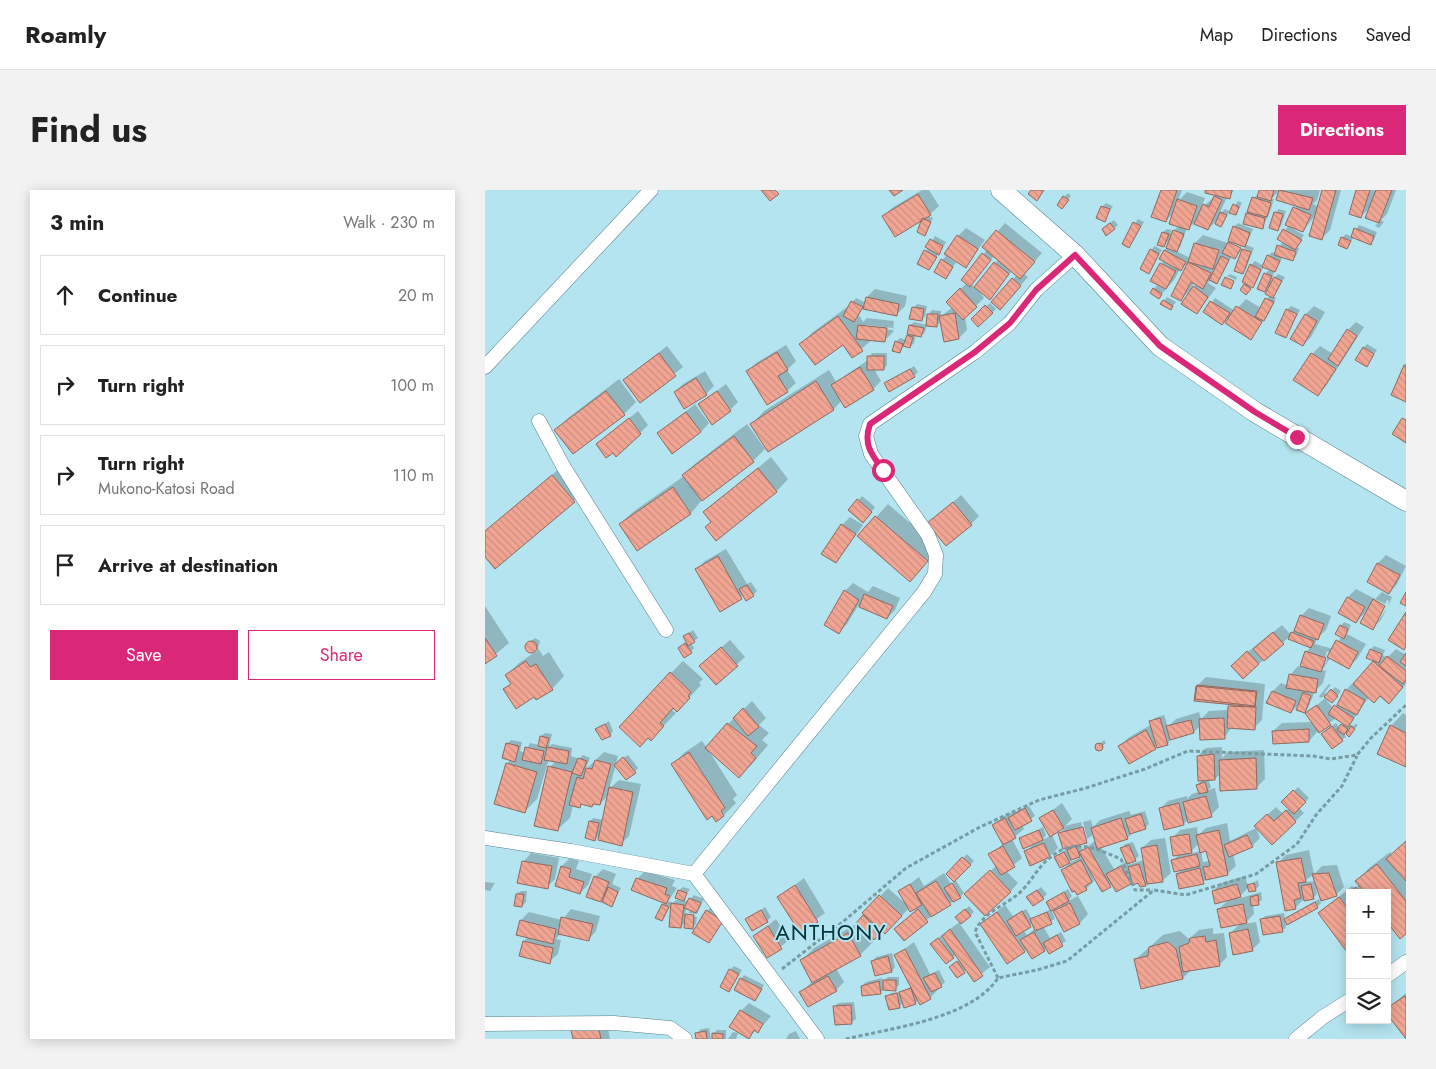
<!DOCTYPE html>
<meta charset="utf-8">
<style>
:root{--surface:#fff;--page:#f2f2f2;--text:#222;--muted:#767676;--line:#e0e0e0;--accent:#db2777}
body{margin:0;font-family:Jost,sans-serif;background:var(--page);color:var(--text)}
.controls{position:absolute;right:15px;bottom:15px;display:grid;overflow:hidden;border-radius:0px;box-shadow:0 2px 12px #0003}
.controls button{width:45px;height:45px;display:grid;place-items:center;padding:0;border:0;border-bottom:1px solid var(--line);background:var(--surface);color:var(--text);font:25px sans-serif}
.stop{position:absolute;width:15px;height:15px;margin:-11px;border:4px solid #db2777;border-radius:50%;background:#fff}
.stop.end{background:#db2777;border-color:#fff;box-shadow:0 1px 5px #0008}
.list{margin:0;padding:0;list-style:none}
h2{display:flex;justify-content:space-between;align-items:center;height:65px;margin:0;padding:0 20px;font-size:21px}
h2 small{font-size:16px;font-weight:400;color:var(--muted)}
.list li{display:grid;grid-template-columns:32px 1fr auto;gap:15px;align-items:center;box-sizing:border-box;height:80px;margin:0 10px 10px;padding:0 10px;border:1px solid var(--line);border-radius:0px}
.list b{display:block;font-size:19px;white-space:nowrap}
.list p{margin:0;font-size:16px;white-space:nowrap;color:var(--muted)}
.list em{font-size:16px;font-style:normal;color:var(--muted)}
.actions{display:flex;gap:10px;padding:15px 20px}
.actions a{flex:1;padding:11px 0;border:1px solid var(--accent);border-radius:0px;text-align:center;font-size:18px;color:var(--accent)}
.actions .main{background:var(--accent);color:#fff}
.icon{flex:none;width:28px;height:28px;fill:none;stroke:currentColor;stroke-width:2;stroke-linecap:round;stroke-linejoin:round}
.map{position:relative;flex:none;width:921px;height:849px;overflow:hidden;border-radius:0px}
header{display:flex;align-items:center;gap:30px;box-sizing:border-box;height:70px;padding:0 25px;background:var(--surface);border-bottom:1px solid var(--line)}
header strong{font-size:24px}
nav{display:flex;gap:28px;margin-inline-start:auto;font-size:18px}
.intro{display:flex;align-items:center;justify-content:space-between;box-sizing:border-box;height:120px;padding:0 30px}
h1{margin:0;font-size:35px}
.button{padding:12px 22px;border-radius:0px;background:var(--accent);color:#fff;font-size:18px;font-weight:700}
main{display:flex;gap:30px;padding:0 30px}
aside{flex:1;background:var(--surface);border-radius:0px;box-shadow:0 2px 12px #0003}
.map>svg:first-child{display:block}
</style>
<header>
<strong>Roamly</strong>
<nav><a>Map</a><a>Directions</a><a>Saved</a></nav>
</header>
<div class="intro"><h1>Find us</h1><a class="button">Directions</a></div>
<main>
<aside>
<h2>3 min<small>Walk · 230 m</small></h2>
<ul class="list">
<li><svg class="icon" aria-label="ahead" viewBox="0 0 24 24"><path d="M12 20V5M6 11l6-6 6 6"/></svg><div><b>Continue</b></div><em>20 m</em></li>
<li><svg class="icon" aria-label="right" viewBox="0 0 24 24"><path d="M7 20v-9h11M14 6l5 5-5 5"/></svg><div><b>Turn right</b></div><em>100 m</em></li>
<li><svg class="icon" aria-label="right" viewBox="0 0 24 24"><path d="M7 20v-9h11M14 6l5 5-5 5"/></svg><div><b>Turn right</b><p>Mukono-Katosi Road</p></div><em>110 m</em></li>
<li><svg class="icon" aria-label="arrive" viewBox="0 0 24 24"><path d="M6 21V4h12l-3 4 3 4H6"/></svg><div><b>Arrive at destination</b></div></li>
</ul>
<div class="actions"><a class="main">Save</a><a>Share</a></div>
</aside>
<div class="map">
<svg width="921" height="849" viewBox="0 0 921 849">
<defs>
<pattern id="building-back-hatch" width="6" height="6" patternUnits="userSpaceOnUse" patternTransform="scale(1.25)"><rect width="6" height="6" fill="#f1a593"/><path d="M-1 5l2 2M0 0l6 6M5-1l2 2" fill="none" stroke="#ce8e7f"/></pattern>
</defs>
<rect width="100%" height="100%" fill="#b4e4ef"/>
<path fill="#0003" fill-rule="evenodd" d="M 437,0 L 444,0 L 454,16 L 443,26 L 448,28 L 439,44 L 439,28 L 399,26 L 407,18 Z
M 677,0 L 697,0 L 693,11 L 702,2 L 720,8 L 716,18 L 732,5 L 722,0 L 749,0 L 744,8 L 742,7 L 734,25 L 740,19 L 746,22 L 753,11 L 757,13 L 751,24 L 744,22 L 736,36 L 734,28 L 723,39 L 710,33 L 702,38 L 695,57 L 691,61 L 705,68 L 710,53 L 718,45 L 743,53 L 756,60 L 750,68 L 747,66 L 732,92 L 726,89 L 723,93 L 731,98 L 712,123 L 704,101 L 696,109 L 688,105 L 704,72 L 695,79 L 689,90 L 674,107 L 669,99 L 673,94 L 667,91 L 679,70 L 680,60 L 685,49 L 679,56 L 674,55 L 678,42 L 682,39 L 687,40 L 685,44 L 694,36 L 690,22 L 680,31 ZM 709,92 L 712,94 L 705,100 Z
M 775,0 L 795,0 L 786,9 L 789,9 L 785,22 L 777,38 L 762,24 L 768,8 L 773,5 Z
M 795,0 L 835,0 L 832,10 L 828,14 L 834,17 L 838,0 L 856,0 L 845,40 L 837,48 L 832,23 L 818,41 L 807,36 L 806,38 L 819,45 L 811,57 L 814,58 L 811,66 L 807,70 L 798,67 L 789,82 L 786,92 L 793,84 L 800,87 L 788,106 L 791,108 L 784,123 L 765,148 L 745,126 L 737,133 L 720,122 L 730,108 L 750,121 L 761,109 L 776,118 L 785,105 L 786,94 L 779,101 L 780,84 L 785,79 L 779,76 L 771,92 L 761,103 L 760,95 L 766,75 L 770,71 L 779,76 L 783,66 L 787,62 L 790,64 L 798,51 L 794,49 L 804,35 L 812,15 L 792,9 Z
M 873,0 L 890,0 L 891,2 L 892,0 L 911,0 L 902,24 L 896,30 L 899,32 L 894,38 L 890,36 L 894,32 L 886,17 L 876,26 Z
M 583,3 L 586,6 L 580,13 L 579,7 Z
M 621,13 L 628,16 L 619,30 L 617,17 Z
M 794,19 L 801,21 L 796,36 L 792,39 L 786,37 L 791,22 Z
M 653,29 L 659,32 L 644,56 L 638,53 Z
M 629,30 L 633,35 L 622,44 L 622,35 Z
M 520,33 L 557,63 L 539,84 L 543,87 L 523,110 L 528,89 L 532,85 L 527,81 L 504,108 L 493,99 L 499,108 L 480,127 L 482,140 L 474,148 L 456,131 L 452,136 L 444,124 L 447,120 L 456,121 L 456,126 L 468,117 L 462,112 L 482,93 L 502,59 L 499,57 ZM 509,66 L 514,69 L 490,98 L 486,94 Z
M 753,33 L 768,39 L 761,55 L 769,58 L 761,79 L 758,83 L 762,60 L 759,58 L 761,56 L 758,55 L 757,57 L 745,52 L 749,37 Z
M 874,35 L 892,42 L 889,50 L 885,54 L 869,47 L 862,58 L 857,48 L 861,44 L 867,47 Z
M 481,38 L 500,50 L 481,76 L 472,71 L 461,87 L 457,70 L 461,66 L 470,72 L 473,46 Z
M 450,46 L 461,52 L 444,79 L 434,73 Z
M 670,56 L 677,60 L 663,82 L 666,60 Z
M 745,84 L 752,87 L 751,90 L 742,86 Z
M 390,99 L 422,106 L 420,116 L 411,125 L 380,113 L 374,125 L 378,132 L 382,128 L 409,131 L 408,142 L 400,150 L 388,149 L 367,167 L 358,154 L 316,154 L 328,142 L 365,115 L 371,108 L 381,113 L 382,107 ZM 382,135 L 408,138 L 408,140 L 382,138 Z
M 682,107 L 691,112 L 686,118 L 679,111 Z
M 505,113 L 511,119 L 493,135 L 488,129 Z
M 432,114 L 442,116 L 440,126 L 437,130 L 428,118 Z
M 806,116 L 815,120 L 800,147 L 802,120 Z
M 829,116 L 840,122 L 826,147 L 818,155 L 807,149 L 821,124 Z
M 429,132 L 442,135 L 440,142 L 436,146 L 431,145 L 429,153 L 425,157 L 419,155 L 415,162 L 411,152 L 415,148 L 421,150 L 425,143 L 425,135 Z
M 871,132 L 879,137 L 841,196 L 833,205 L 827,164 L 835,156 L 848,164 L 863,140 Z
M 882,154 L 892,160 L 882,175 L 879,158 Z
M 301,155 L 311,171 L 302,180 L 311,193 L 302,201 L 263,182 L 271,173 Z
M 182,156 L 198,177 L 155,211 L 139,190 Z
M 387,163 L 402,163 L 402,175 L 399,179 L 389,179 L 396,191 L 388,199 L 357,210 L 349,219 L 284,260 L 267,234 L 279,221 L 344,180 L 351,192 L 383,170 Z
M 429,176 L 433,182 L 429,186 L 401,194 Z
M 220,181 L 229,196 L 221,204 L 190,202 L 198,194 Z
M 134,189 L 151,212 L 139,224 L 71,240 L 83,228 Z
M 241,194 L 253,212 L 245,220 L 214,214 Z
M 210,214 L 224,233 L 216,242 L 173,243 Z
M 153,221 L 163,235 L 155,243 L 128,261 L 112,254 Z
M 262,234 L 280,259 L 268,271 L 217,310 L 206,323 L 152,359 L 135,334 L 148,322 L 199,286 L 198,285 L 211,273 Z
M 286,267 L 303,289 L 291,302 L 221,337 L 227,331 L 220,322 Z
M 80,274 L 102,299 L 10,377 L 0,365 L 0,341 Z
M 476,305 L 494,326 L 486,334 L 444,333 Z
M 377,306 L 390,317 L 382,328 L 364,320 Z
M 403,314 L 454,358 L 425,390 L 374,346 Z
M 365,327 L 378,335 L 351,372 L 357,335 Z
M 241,359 L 262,394 L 266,392 L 272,401 L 268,405 L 259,405 L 235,420 L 212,379 L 220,371 Z
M 901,365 L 921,376 L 912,394 L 904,403 L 883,391 L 893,373 Z
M 368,393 L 383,402 L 388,396 L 415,408 L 410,420 L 402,428 L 373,416 L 362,434 L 354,442 L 360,401 Z
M 871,399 L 890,409 L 891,430 L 894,430 L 902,418 L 896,430 L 887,438 L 883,420 L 871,432 L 855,423 L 863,407 Z
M 897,402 L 907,407 L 903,416 L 904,411 L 902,410 L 900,414 L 890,409 Z
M 0,416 L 24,453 L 0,473 Z
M 824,418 L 846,426 L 841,440 L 832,448 L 830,454 L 848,459 L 857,446 L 856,436 L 859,432 L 866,435 L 862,444 L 881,454 L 872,469 L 864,477 L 846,467 L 837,480 L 841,481 L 838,493 L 830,501 L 823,518 L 819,522 L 815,513 L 806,522 L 783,513 L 788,501 L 796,493 L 803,496 L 805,485 L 813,476 L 816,477 L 821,462 L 826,457 L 803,448 L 758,488 L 755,468 L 797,435 L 806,445 L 816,426 ZM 842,461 L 844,462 L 841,473 L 838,473 Z
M 208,440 L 213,448 L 206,453 L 209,458 L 206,462 L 198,455 L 202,452 L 199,446 Z
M 50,448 L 55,451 L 53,458 L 58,466 L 64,462 L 79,486 L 67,499 L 49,505 L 20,499 L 26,493 L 22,485 L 34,473 L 53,460 L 44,462 L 41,456 Z
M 245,450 L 260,467 L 231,493 L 224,468 Z
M 889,456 L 900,460 L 898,465 L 902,468 L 911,459 L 921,465 L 921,494 L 912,504 L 884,507 L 865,534 L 868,536 L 871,534 L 873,535 L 864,545 L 856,539 L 861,547 L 857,550 L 841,540 L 851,533 L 855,538 L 859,533 L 851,528 L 834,541 L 832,537 L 832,542 L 824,551 L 788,541 L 797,533 L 827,532 L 822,524 L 840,508 L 848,518 L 855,512 L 861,500 L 890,470 L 886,459 Z
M 198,471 L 218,489 L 214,493 L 216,495 L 204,508 L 187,520 L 191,523 L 166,549 L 186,483 Z
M 721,487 L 780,494 L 777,530 L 769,538 L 747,537 L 739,548 L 716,535 L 709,542 L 686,548 L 683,554 L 673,555 L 645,573 L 635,556 L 643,548 L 667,534 L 666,532 L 670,528 L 679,525 L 683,537 L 691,529 L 714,522 L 716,529 L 724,521 L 744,520 L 747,513 L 713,495 Z
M 844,494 L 846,495 L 840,502 L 842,506 L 850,497 L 856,501 L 851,508 L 840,506 L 835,508 L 834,506 Z
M 267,511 L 281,528 L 274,535 L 284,543 L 277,550 L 283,555 L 267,574 L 254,586 L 224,561 L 252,605 L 248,609 L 251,613 L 239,625 L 188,574 L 200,562 L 217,551 L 222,558 L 243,534 Z
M 918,523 L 921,525 L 921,576 L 906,536 Z
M 124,531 L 128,541 L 125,545 L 112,539 Z
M 60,543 L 67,544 L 64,557 L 67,554 L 87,558 L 86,566 L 94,569 L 98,565 L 105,568 L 100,580 L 119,562 L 133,566 L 131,573 L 143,565 L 153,578 L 150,582 L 131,575 L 124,599 L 134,590 L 156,594 L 144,646 L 136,654 L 116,644 L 110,649 L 105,631 L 108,628 L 119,630 L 124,604 L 115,614 L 110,613 L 107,616 L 98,613 L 94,617 L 88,615 L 85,628 L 72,640 L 65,577 L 71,571 L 64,569 L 52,609 L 39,622 L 22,574 L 26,569 L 22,554 L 26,550 L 37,552 L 35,561 L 40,563 L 45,553 L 54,555 L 56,546 Z
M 619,550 L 621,553 L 614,559 L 612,557 Z
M 737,557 L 737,568 L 743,562 L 779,560 L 780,589 L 772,597 L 736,583 L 730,589 L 723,589 L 726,597 L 723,600 L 730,598 L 734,617 L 726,625 L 703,629 L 699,634 L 675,619 L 683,611 L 702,606 L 702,609 L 707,604 L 714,602 L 712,595 L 718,589 L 713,566 L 721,558 Z
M 813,597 L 824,608 L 814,618 L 819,623 L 787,653 L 779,628 L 791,617 L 798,624 L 804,618 L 798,612 Z
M 577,613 L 587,629 L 580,636 L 596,632 L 600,648 L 602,648 L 598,632 L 606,630 L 608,637 L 615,630 L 644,621 L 646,625 L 660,621 L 664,634 L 660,638 L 650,641 L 642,648 L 616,657 L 629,679 L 642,671 L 637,658 L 640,654 L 648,652 L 654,666 L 643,675 L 659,670 L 657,658 L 666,650 L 680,648 L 686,683 L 677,691 L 660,695 L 648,691 L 645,693 L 627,694 L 618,700 L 608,684 L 607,685 L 609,691 L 601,699 L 577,681 L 586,672 L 596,667 L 595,666 L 584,672 L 570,667 L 587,656 L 575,644 L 581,636 L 567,645 L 573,658 L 565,666 L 546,674 L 541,662 L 550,652 L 536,649 L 558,637 L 561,645 L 557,650 L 566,646 L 556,629 ZM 609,644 L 611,650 L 598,660 L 595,654 Z
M 544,616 L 550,626 L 537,635 L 539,639 L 527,649 L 537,668 L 521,681 L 533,693 L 525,702 L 489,696 L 511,676 L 505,665 L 519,653 L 509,635 L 517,627 Z
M 742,633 L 745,651 L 771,638 L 775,648 L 767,656 L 748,664 L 751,676 L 742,684 L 722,689 L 718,692 L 692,684 L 697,679 L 688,671 L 694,664 L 687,648 L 695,640 L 712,637 L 713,645 L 721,638 ZM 714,653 L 722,660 L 725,671 L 718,672 L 716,661 L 704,664 Z
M 921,652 L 921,743 L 902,703 L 880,701 L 865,703 L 865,764 L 834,723 L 867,696 L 870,698 L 875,695 L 872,691 L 884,678 L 905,662 L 907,665 Z
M 824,660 L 829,684 L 821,690 L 822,692 L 831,691 L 829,684 L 837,676 L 852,675 L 859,697 L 851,705 L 830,693 L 832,704 L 828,708 L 820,708 L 810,718 L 793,673 L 801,665 Z
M 46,663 L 74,668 L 70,689 L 62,697 L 38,672 Z
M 482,664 L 489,671 L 470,689 L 479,703 L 475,707 L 449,724 L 419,749 L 410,739 L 436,715 L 424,718 L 408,735 L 397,740 L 389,748 L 382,742 L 388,752 L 375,765 L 351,778 L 359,792 L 351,800 L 316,802 L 328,791 L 317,770 L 329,758 L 373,733 L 380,724 L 379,723 L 403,698 L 421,714 L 414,702 L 434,687 L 439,696 L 459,683 L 466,694 L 470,691 L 462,684 Z
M 85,668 L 94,671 L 91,679 L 107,684 L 103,695 L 95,703 L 71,695 L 77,676 Z
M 118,679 L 131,684 L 127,694 L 136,698 L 127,715 L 121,705 L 115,711 L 110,687 Z
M 160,681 L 190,690 L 187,696 L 192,698 L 183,711 L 187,713 L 177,730 L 172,727 L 180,712 L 152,689 Z
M 760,686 L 763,696 L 773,690 L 774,696 L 770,700 L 764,697 L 752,709 L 776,702 L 777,710 L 768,715 L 769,724 L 759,734 L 771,732 L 775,752 L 767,760 L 745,743 L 756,733 L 734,719 L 744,709 L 728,701 L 736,693 Z
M 319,688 L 340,723 L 315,741 L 294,707 Z
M 0,692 L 10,693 L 5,701 L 0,700 Z
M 198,697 L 205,699 L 198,710 L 194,700 Z
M 556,697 L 562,704 L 558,708 L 543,707 Z
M 583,699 L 587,706 L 583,711 L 593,706 L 603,724 L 595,733 L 579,741 L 570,722 L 578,714 L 566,719 L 570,729 L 558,736 L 565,748 L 576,742 L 581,751 L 565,762 L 562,758 L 547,767 L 542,758 L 539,761 L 496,734 L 520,715 L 528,726 L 541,719 L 547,729 L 566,719 L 563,712 ZM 548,733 L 551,738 L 542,745 L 538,740 Z
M 36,701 L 42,701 L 41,712 L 37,716 L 32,704 Z
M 209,705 L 219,709 L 212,724 L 203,723 L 206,720 L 201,718 L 200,726 L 203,723 L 203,726 L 212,727 L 211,734 L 207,738 L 200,732 L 196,736 L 186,735 L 188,713 L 191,710 L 204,711 Z
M 834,709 L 836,713 L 832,717 L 803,733 L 800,729 L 804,726 Z
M 230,713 L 245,723 L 223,752 L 222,721 Z
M 484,716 L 489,722 L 475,734 L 505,777 L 489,790 L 482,779 L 479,782 L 469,774 L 475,769 L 471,764 L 468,767 L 450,750 L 476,731 L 476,723 Z
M 280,717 L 286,727 L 282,731 L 262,729 Z
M 86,719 L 115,726 L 111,741 L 103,750 L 76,743 L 71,749 L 76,750 L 73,764 L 64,772 L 39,751 L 43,747 L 36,730 L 44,722 L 77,730 Z
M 799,723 L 801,737 L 797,741 L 776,730 L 780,726 Z
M 291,729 L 304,750 L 283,767 L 270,746 Z
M 728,738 L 728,744 L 739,743 L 742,767 L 734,775 L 706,780 L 698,788 L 651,769 L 678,745 L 695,741 L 704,749 L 714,740 Z
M 429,752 L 445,784 L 454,780 L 460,792 L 445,808 L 436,813 L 434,809 L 430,813 L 419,812 L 414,817 L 402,807 L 406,803 L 416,802 L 427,796 L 411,765 Z
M 407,763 L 410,777 L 407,781 L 388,771 L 391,767 Z
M 249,776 L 257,780 L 244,801 L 245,780 Z
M 259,785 L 279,795 L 270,809 L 256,789 Z
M 403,787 L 414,787 L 414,795 L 410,799 L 399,799 L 395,803 L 377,796 L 381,792 L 397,788 L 398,792 Z
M 921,803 L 921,849 L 902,819 Z
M 369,812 L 371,829 L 367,832 L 350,817 L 353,813 Z
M 264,813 L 286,826 L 273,841 L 271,840 L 264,847 L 256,821 Z
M 121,828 L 125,849 L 89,849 Z
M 224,838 L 226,849 L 213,849 L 212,843 L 216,839 Z
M 232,840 L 241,840 L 241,849 L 228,849 L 228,844 Z
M 311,841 L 315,849 L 301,849 L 304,844 Z
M 248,842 L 253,843 L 251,849 L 243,849 Z"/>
<path fill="url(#building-back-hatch)" stroke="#8f6960" d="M 276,0 L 290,0 L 294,4 L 285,11 Z
M 404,0 L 418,0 L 409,6 Z
M 546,0 L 559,0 L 552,11 L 543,4 Z
M 676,0 L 692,0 L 681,32 L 666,27 Z
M 720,0 L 747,0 L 745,9 L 720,3 Z
M 774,0 L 789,0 L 786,11 L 772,7 Z
M 794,0 L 828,8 L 824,20 L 791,10 Z
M 837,0 L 851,0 L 837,50 L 824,46 Z
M 871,0 L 885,0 L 876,28 L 864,24 Z
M 891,0 L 907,0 L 894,33 L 880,28 Z
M 433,4 L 446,25 L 410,47 L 397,26 Z
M 578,6 L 584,10 L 577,19 L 572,15 Z
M 729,6 L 737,10 L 723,40 L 709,34 L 718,14 L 724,17 Z
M 767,7 L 786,13 L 782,27 L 762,22 Z
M 692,9 L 712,16 L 704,40 L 684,34 Z
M 748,14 L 754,17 L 751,25 L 744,23 Z
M 616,16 L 625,19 L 620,32 L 611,28 Z
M 808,17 L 826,25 L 818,42 L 800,35 Z
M 735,22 L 742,25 L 736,37 L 730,34 Z
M 789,22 L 798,24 L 793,41 L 784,38 Z
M 761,23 L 780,28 L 778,39 L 758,34 Z
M 437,28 L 446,32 L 440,46 L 432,42 Z
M 648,32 L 656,36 L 644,58 L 637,54 Z
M 625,33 L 630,39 L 621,46 L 617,39 Z
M 748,36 L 765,43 L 760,57 L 743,51 Z
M 869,38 L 889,46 L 886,55 L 866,47 Z
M 798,39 L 817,50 L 810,60 L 792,49 Z
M 511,40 L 550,72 L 535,89 L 497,57 Z
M 688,40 L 699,44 L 692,62 L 681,58 Z
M 677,42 L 684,44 L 679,57 L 672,55 Z
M 472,45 L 493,59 L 481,78 L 459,64 Z
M 856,47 L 866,51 L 862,59 L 853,55 Z
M 445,49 L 458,56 L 454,65 L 440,57 Z
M 743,52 L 756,58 L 750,69 L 737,63 Z
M 709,53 L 734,60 L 728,79 L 703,72 Z
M 792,55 L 811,62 L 808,71 L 789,65 Z
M 665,59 L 674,64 L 664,84 L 655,79 Z
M 757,59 L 766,62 L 758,84 L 749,81 Z
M 439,60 L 452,67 L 444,80 L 432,74 Z
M 679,60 L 701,72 L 696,81 L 674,69 Z
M 497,63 L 506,70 L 485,97 L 476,90 Z
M 782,65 L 795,71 L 790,82 L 777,77 Z
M 736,66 L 744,70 L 732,94 L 724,90 Z
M 456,69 L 468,77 L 461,89 L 449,82 Z
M 509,72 L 524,84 L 505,110 L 489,97 Z
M 703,72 L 726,83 L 718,99 L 706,92 L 696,111 L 686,106 Z
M 675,73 L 691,81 L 681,99 L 665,91 Z
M 765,74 L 776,80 L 768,98 L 757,92 Z
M 779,83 L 787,86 L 780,102 L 772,99 Z
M 740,87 L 749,91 L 746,99 L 736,95 Z
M 789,87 L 797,91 L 788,108 L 780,104 Z
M 527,88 L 536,96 L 515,120 L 506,112 Z
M 759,94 L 766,99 L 761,105 L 755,100 Z
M 708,96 L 723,107 L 712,124 L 696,114 Z
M 475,98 L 492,117 L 478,130 L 461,112 Z
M 668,98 L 677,104 L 674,109 L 665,103 Z
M 381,107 L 414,114 L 412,126 L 378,119 Z
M 780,108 L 789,112 L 779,131 L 770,127 Z
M 678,110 L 688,116 L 686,120 L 675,114 Z
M 366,111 L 378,117 L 369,132 L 358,126 Z
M 725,111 L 745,123 L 737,135 L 718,122 Z
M 500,115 L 508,123 L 493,137 L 486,129 Z
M 751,116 L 777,132 L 766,150 L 740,133 Z
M 427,117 L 439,119 L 437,131 L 424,129 Z
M 801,119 L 812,124 L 801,148 L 790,143 Z
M 470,123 L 474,149 L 459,152 L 454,126 Z
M 442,124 L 453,124 L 452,137 L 441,136 Z
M 820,124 L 832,131 L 818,156 L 805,149 Z
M 353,126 L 378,161 L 367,168 L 358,155 L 330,175 L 314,154 Z
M 373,135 L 402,138 L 400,152 L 371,149 Z
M 424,135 L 439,138 L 436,147 L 422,144 Z
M 862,139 L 872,146 L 853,176 L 843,169 Z
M 422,145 L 428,147 L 425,158 L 418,156 Z
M 410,151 L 418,154 L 415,163 L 407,161 Z
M 878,157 L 889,164 L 882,177 L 870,170 Z
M 292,162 L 303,180 L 293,186 L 303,202 L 282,215 L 261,181 Z
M 174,163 L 191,186 L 155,213 L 138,190 Z
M 826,163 L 851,179 L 833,206 L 808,190 Z
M 382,166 L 399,166 L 399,180 L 382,180 Z
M 919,175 L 921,175 L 921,212 L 906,205 Z
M 375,177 L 389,200 L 360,218 L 346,195 Z
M 425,179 L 430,187 L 404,202 L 399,193 Z
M 211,188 L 222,205 L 199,219 L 189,202 Z
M 331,191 L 349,220 L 283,262 L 265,234 Z
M 121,201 L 140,225 L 88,264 L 69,240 Z
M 232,201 L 246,221 L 227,235 L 213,214 Z
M 201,222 L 216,242 L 187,264 L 172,243 Z
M 144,228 L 156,244 L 131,267 L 128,263 L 121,268 L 111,254 Z
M 917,228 L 921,230 L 921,253 L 907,244 Z
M 249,246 L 269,272 L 217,311 L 197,285 Z
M 273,278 L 292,302 L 231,351 L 220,337 L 226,332 L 218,322 Z
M 67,285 L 90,312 L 10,379 L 0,367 L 0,341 Z
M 188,297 L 206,324 L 152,361 L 134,334 Z
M 372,309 L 387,322 L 378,333 L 363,320 Z
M 468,312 L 487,335 L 461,356 L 442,333 Z
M 390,326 L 443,371 L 425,392 L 372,346 Z
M 356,334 L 371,344 L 351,373 L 336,364 Z
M 233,366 L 257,409 L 235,422 L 210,379 Z
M 892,373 L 915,385 L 904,404 L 882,392 Z
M 262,395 L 269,406 L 261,411 L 254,399 Z
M 359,400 L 374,410 L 354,444 L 339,435 Z
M 921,402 L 921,416 L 915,413 Z
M 379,404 L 408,416 L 402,429 L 374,417 Z
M 862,407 L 880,417 L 871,433 L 853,423 Z
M 888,409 L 900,416 L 888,440 L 875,433 Z
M 921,422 L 921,456 L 919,460 L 903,450 Z
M 815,425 L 839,434 L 833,450 L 809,441 Z
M 855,435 L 863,439 L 859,449 L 850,444 Z
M 788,442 L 799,454 L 779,471 L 768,459 Z
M 806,442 L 829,451 L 826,458 L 803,449 Z
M 204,443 L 210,452 L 203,456 L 198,446 Z
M 0,448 L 12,466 L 0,474 Z
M 851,450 L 873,462 L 864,479 L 842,467 Z
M40 457a6 6 0 1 1 12 0a6 6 0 1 1-12 0Z
M 200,453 L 207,463 L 199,468 L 193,458 Z
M 236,457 L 253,476 L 231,495 L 214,476 Z
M 885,459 L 897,464 L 894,473 L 881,468 Z
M 762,461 L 774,474 L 758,489 L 746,476 Z
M 820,461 L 841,468 L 836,482 L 815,476 Z
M 921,463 L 921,476 L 915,472 Z
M 902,466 L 921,481 L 921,490 L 918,494 L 894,476 Z
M 41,471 L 45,477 L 51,474 L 68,500 L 51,510 L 49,507 L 31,519 L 18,499 L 26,494 L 20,485 Z
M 888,471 L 918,497 L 904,514 L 895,506 L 889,513 L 868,494 Z
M 185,482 L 206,502 L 203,506 L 205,508 L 192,522 L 188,518 L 175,533 L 179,536 L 166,551 L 163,548 L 155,557 L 134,537 Z
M 804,484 L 833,489 L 831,503 L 801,498 Z
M 712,495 L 772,501 L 770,516 L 710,509 Z
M 711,496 L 771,502 L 770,517 L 709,511 Z
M 846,499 L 853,506 L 847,513 L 839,507 Z
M 860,499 L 880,510 L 872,525 L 852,515 Z
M 787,501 L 811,511 L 806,523 L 781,513 Z
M 818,502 L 826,506 L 820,523 L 811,520 Z
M 832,515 L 846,535 L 834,543 L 820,523 Z
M 849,515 L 869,528 L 863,537 L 843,524 Z
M 743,516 L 771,517 L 770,540 L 742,538 Z
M 258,518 L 274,537 L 263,546 L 248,528 Z
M 675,528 L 683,555 L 672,558 L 664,531 Z
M 739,528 L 740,549 L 715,550 L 714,529 Z
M 706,530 L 709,543 L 685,550 L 681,536 Z
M 242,533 L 272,556 L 266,563 L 271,568 L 254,588 L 220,558 Z
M 120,534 L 126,546 L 117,550 L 110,539 Z
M 856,534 L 863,539 L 859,545 L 852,540 Z
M 905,535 L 921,543 L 921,577 L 892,564 Z
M 847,536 L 858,551 L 847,559 L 836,544 Z
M 866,536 L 870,539 L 864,547 L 861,544 Z
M 824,539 L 824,552 L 788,554 L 787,541 Z
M 661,540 L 671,559 L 644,574 L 633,556 Z
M 55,546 L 64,548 L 61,558 L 53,556 Z
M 21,553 L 34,556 L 30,572 L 17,568 Z
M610 557a4 4 0 1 1 8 0a4 4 0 1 1-8 0Z
M 40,557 L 59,561 L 56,574 L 37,570 Z
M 62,557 L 84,561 L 82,574 L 59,570 Z
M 204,562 L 240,618 L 236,621 L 239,626 L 231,632 L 227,626 L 222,630 L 186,574 Z
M 729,564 L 730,590 L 713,591 L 712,566 Z
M 138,567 L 151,583 L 141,590 L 129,575 Z
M 93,568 L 102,571 L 96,586 L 87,583 Z
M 771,568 L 772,599 L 735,601 L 734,570 Z
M 110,570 L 126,574 L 115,615 L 108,614 L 107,617 L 96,614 L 95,618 L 84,615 L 92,587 L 98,589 L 101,578 L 107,579 Z
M 21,573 L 52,582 L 40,623 L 9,614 Z
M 63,576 L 87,582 L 73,641 L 49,636 Z
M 720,592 L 723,602 L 714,604 L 711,595 Z
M 124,597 L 148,602 L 137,656 L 113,650 Z
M 808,600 L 821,612 L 809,624 L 796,612 Z
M 721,606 L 727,627 L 703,633 L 698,612 Z
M 694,613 L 699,635 L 679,640 L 674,618 Z
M 540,618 L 547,631 L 530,640 L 523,628 Z
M 568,620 L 579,638 L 565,647 L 554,628 Z
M 801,620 L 811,632 L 787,655 L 769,636 L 782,624 L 789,631 Z
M 656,624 L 661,639 L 645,644 L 640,629 Z
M 520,628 L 531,648 L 518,655 L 507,635 Z
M 636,628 L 643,649 L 612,659 L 606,638 Z
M 104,631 L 114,633 L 110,651 L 100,648 Z
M 598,637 L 602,653 L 578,659 L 573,643 Z
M 554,640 L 558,650 L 538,659 L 534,648 Z
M 734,640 L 743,685 L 721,690 L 718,677 L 725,676 L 721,661 L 715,663 L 711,645 Z
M 704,644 L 707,663 L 688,666 L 685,647 Z
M 762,645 L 768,657 L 744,667 L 739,655 Z
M 921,651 L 921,691 L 901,669 Z
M 559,653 L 565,667 L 545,676 L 539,661 Z
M 644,655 L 651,671 L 642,674 L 635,658 Z
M 672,655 L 678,692 L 662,694 L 656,658 Z
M 518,656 L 530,677 L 516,685 L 503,664 Z
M 591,656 L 595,667 L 586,670 L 582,660 Z
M 603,657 L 626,697 L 617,702 L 594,662 Z
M 579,662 L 585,673 L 575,678 L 569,667 Z
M 712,664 L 715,676 L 689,682 L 686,670 Z
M 477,667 L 486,675 L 469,692 L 461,684 Z
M 816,668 L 821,692 L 813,693 L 816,708 L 809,710 L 811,719 L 800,721 L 791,672 Z
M 596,670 L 607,692 L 600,696 L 602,700 L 592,705 L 590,701 L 587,702 L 576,680 Z
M 37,671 L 67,676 L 63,699 L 32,693 Z
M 654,674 L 661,696 L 655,697 L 653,693 L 648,695 L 643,677 Z
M 892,674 L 921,711 L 921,744 L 915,749 L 902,732 L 902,703 L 880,703 L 870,691 Z
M 76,676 L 86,679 L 84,687 L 99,692 L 95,704 L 70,696 Z
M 636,676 L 646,694 L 631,702 L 621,684 Z
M 715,678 L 719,694 L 694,699 L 691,684 Z
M 505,680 L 526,702 L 500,726 L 479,704 Z
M 844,683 L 852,706 L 836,711 L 827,684 Z
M 109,686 L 124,692 L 116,712 L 101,707 Z
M 151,688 L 182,698 L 180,704 L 185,706 L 181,714 L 146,700 Z
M 451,691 L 466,715 L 446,727 L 431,703 Z
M 467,693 L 476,708 L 468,712 L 459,698 Z
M 769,693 L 771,701 L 764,702 L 762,695 Z
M 425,694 L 437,715 L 425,722 L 413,701 Z
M 752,694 L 756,707 L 730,714 L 727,701 Z
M 826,694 L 829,709 L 819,711 L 816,696 Z
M 310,695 L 333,732 L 315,743 L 292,707 Z
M 123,697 L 133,702 L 127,717 L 117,712 Z
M 871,697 L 875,703 L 865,703 L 865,710 L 861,704 Z
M 193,700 L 202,703 L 199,711 L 190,708 Z
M 552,700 L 559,709 L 548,716 L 541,707 Z
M 579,702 L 584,711 L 566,721 L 561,712 Z
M 31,704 L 39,704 L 37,717 L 29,716 Z
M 394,705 L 417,726 L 400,744 L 377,723 Z
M 773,705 L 774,715 L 766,716 L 765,707 Z
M 854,707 L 865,721 L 865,766 L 833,723 Z
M 204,708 L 216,713 L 211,723 L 199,718 Z
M 830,712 L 833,718 L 802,735 L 799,729 Z
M 186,713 L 199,715 L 196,738 L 184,737 Z
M 585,713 L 595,734 L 579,742 L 568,721 Z
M 177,714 L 184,717 L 177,731 L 170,728 Z
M 758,714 L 762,733 L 736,738 L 732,719 Z
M 433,719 L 443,732 L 419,751 L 409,739 Z
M 480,719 L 486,726 L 476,734 L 470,727 Z
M 221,720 L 238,731 L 224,753 L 207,743 Z
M 276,720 L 283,732 L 267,741 L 260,729 Z
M 537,721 L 546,737 L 531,746 L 522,731 Z
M 512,722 L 540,762 L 522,774 L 495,734 Z
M 562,722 L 567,734 L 550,741 L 545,729 Z
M 200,724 L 209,725 L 208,739 L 199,738 Z
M 378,725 L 396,743 L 389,750 L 371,733 Z
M 795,726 L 798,742 L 778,745 L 775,729 Z
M 76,727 L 108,734 L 104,751 L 73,744 Z
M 35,730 L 71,739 L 68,754 L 31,745 Z
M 283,736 L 297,759 L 282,768 L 268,746 Z
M 465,739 L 498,786 L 489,792 L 457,746 Z
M 763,739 L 768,761 L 748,765 L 744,743 Z
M 549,742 L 560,761 L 547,769 L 535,750 Z
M 363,743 L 376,766 L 327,793 L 315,770 Z
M 572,745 L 578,756 L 564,764 L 558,753 Z
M 720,746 L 721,752 L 731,750 L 735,776 L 698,782 L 694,757 L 704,753 L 705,748 Z
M 453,748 L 469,768 L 461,774 L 445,754 Z
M 38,751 L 68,758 L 65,774 L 34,766 Z
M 683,752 L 691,759 L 698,789 L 656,799 L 649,769 L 663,766 L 664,757 Z
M 420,759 L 446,809 L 435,815 L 409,765 Z
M 403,766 L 407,782 L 390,786 L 386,771 Z
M 472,771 L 480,783 L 472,788 L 464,777 Z
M 244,779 L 254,784 L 244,802 L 235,797 Z
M 450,783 L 457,797 L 446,802 L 438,788 Z
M 343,786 L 352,801 L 323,817 L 314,802 Z
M 255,788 L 277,799 L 270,811 L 249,800 Z
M 398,790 L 411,790 L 411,801 L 398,800 Z
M 394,791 L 396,804 L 377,806 L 376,796 Z
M 426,798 L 431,814 L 419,818 L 414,802 Z
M 412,803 L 415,818 L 404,820 L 400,806 Z
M 920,806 L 921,808 L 921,849 L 902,824 L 902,818 Z
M 366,815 L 367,834 L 350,835 L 348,816 Z
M 255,820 L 278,834 L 273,843 L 269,840 L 264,849 L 244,837 Z
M 113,835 L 116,849 L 88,849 L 86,840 Z
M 221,841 L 222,849 L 211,849 L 210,843 Z
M 227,843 L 238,844 L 238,849 L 227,849 Z"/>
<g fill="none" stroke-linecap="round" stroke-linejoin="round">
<g stroke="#54818b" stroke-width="15">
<path id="street" d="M 0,177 L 166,0
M 54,231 L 78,276 L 181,440
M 0,648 L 86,661 L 209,684 L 332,849
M 209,684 L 439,402 L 450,384 L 451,365 L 443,345 L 386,264 L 381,246 L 385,234 L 490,162 L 525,133 L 551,100 L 590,65
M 902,786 L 921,772
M 0,834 L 129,833 L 185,838 L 200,849
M 811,849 L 838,827 L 865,810"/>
</g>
<g stroke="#54818b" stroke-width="21">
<path id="secondary" d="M 516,0 L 590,65 L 675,156 L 770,222 L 921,311"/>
</g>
<path stroke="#779ca4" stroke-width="3" stroke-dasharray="4 2.5" stroke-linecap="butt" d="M 297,779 L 360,730 L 421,678 L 495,637 L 554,610 L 601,598 L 660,579 L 703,561 L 828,566 L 846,569 L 872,565 L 886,548 L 921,515
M 513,788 L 490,742 C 497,723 519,716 533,704 C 543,696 549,684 558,674 C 586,646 605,656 636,669 L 650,700 L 668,700
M 361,849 C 406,838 486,829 513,788 L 552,780 L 582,771 L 669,700 L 701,705 L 771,684 L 812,654 L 831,625 L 857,596 L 872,566"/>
<use href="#street" stroke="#fff" stroke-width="14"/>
<use href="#secondary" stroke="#fff" stroke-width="20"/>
</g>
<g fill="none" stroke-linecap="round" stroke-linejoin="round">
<path stroke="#db2777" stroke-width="6" d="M 398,280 C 386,264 378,254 385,234 L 490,162 L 525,133 L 551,100 L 590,65 L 675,156 L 770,222 L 812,247"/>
</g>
<g text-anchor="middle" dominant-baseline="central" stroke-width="4" stroke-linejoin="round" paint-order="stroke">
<g font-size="22" letter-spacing="1" fill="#02343d" stroke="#b4e4ef">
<text x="346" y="742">ANTHONY</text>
</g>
</g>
</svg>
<div class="controls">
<button>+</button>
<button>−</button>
<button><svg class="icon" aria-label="layers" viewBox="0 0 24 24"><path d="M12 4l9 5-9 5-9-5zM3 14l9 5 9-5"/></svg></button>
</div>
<div class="stop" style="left:398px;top:280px"></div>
<div class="stop end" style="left:812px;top:247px"></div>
</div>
</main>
